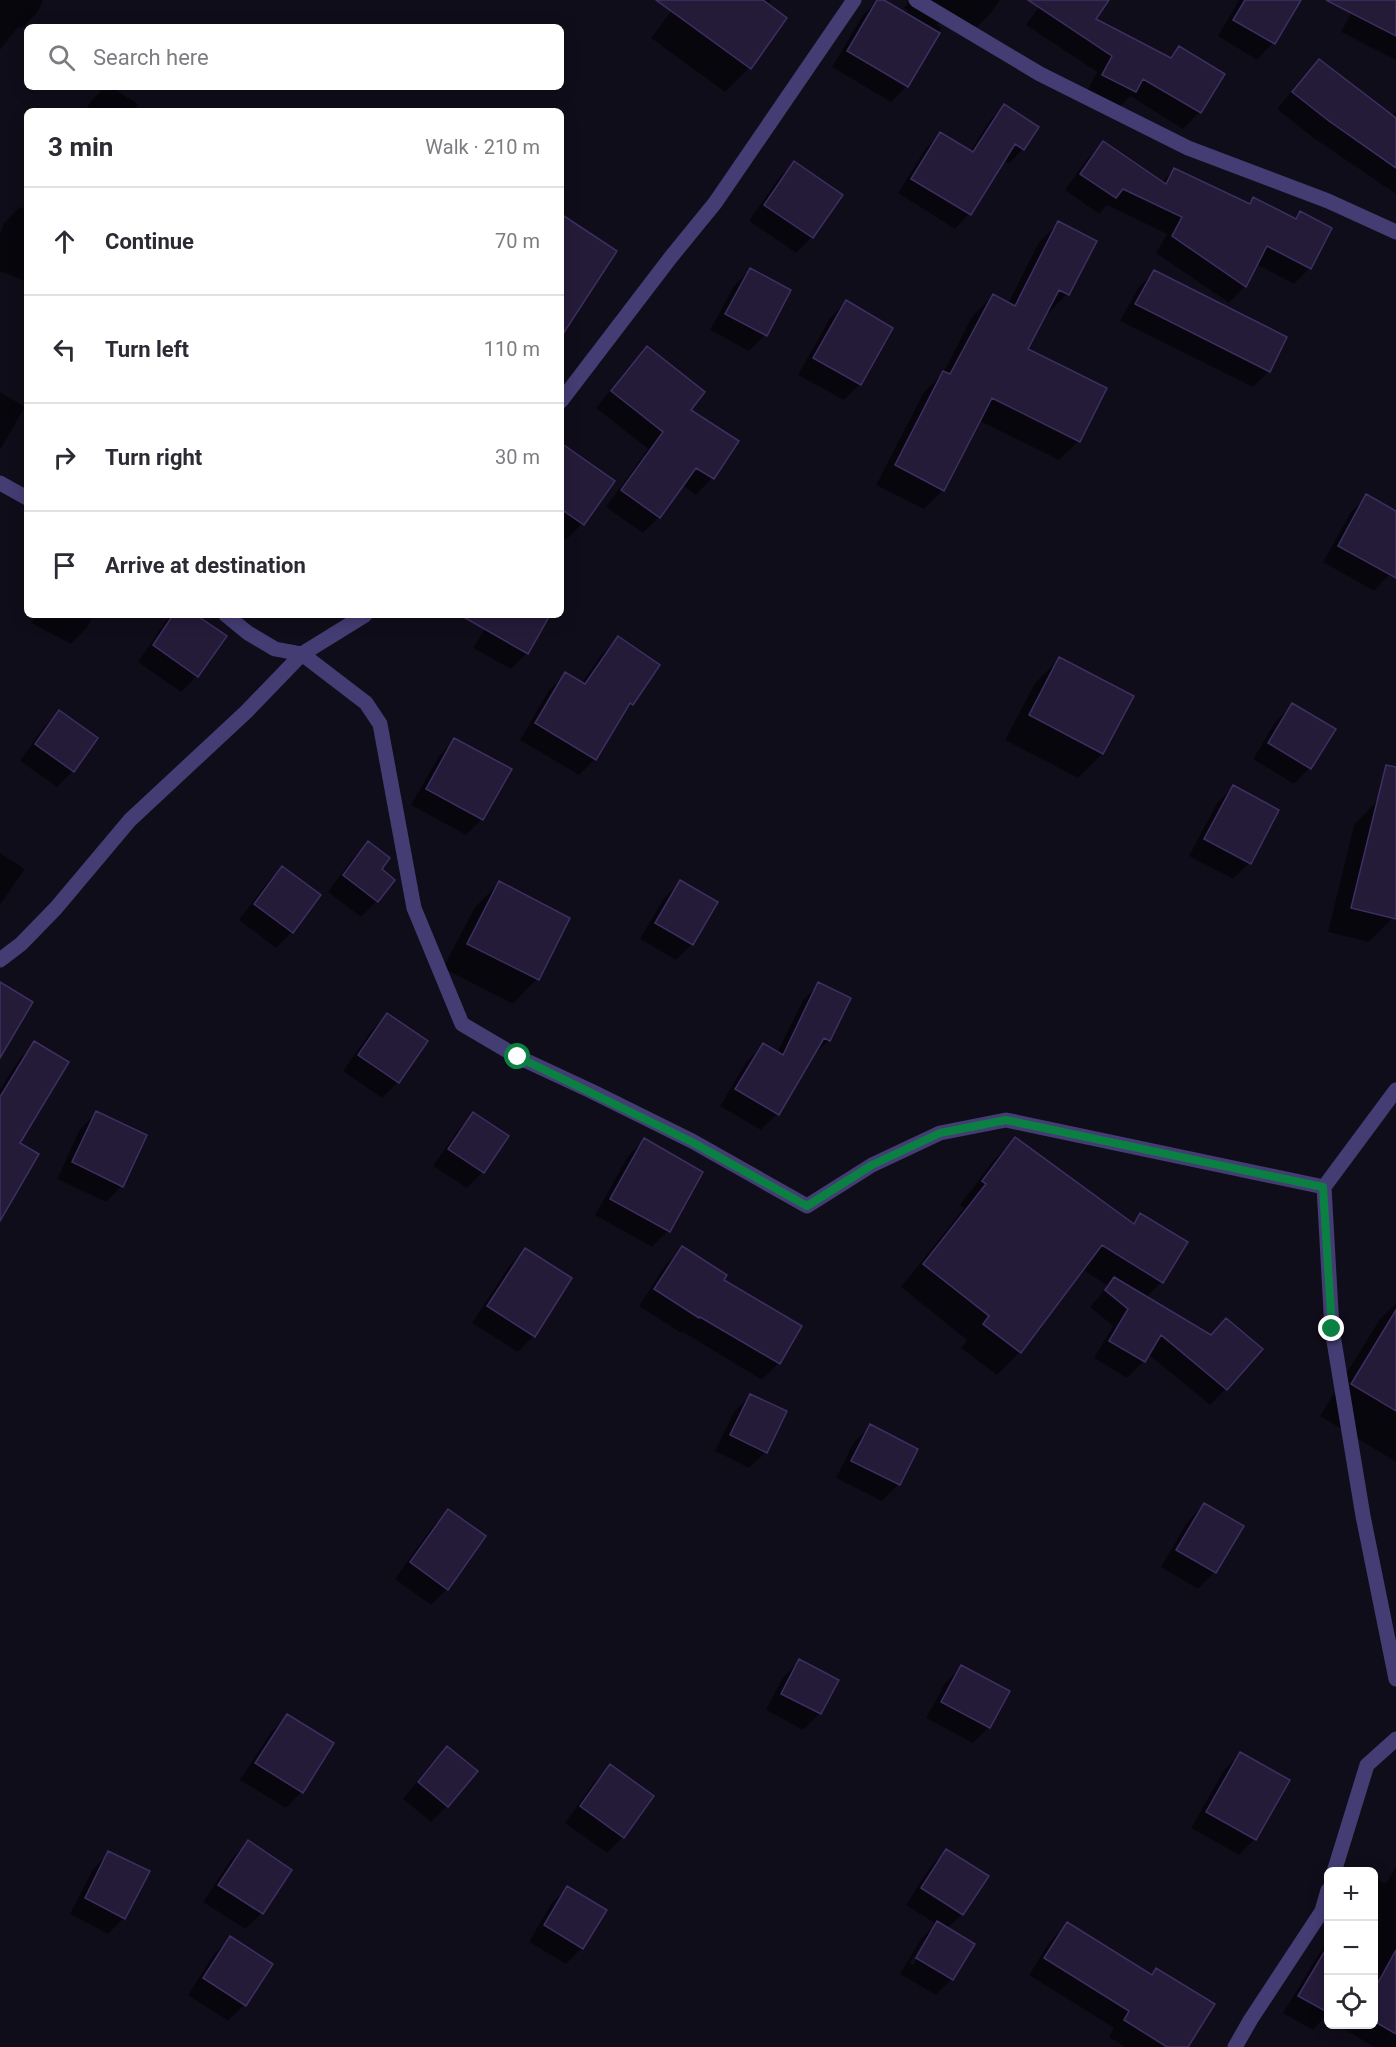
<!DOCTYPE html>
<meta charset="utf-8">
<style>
:root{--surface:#fff;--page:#f2f2f3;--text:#2b2b33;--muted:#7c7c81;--line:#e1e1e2}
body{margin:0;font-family:Roboto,sans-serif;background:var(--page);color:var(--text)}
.controls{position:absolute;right:18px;bottom:18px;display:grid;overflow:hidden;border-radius:9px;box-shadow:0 3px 15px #0003}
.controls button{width:54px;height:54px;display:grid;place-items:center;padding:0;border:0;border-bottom:2px solid var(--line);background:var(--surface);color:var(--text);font:30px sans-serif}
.stop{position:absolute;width:18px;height:18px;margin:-14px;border:4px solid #0b8043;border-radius:50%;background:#fff}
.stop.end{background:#0b8043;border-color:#fff;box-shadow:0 2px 6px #0008}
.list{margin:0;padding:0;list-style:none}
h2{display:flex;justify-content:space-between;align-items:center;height:78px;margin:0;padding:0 24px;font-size:26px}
h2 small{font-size:20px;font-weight:400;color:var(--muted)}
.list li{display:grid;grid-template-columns:39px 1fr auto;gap:18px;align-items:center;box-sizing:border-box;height:108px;padding:0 24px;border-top:2px solid var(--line)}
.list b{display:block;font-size:22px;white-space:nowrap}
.list em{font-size:20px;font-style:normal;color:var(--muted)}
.icon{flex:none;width:33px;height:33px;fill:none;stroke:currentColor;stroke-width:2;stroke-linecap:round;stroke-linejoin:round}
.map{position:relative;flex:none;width:1396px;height:2047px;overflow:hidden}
.search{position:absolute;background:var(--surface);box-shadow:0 3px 15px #0003;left:24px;top:24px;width:540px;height:66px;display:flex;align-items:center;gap:15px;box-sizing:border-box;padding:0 21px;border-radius:9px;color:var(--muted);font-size:22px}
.panel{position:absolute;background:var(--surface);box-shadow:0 3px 15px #0003;left:24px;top:108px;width:540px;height:510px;border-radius:9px}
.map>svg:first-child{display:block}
</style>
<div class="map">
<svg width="1396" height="2047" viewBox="0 0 1396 2047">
<rect width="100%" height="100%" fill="#100d1a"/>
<path fill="#0007" fill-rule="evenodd" d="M 0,0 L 43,0 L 38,12 L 22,28 L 18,27 L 0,50 Z
M 683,0 L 771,0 L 768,5 L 749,68 L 725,92 L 651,38 L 668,15 Z
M 878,0 L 881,0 L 904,13 L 908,10 L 904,8 L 910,0 L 1000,0 L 990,14 L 974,30 L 949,13 L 937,25 L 941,28 L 907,86 L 891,102 L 832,67 L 863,15 Z
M 1044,0 L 1107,0 L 1094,20 L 1168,58 L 1179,48 L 1223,75 L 1199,113 L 1183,129 L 1130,96 L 1119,108 L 1087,91 L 1097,72 L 1026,25 Z
M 1239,0 L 1298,1 L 1273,43 L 1257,60 L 1218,36 Z
M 1358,0 L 1396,0 L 1396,60 L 1341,32 Z
M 1319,61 L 1391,116 L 1395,112 L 1396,113 L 1396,194 L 1312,137 L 1277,109 L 1303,77 Z
M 105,87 L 111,87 L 138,104 L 134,111 L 85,111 L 91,101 Z
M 1004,106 L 1037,128 L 1023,149 L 1009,164 L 1003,160 L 969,214 L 955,229 L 898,193 L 926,148 L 941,134 L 970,152 L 990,120 Z
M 1103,143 L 1161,183 L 1174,169 L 1248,205 L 1254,199 L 1294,219 L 1301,213 L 1310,268 L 1294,284 L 1256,264 L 1245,286 L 1229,303 L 1156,253 L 1167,234 L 1107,205 L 1099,214 L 1065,190 L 1087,159 Z
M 794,163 L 812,237 L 796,253 L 749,221 L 778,179 Z
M 20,207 L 27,209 L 27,279 L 25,281 L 0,271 L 0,233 L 4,223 Z
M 1059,223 L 1095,241 L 1067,294 L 1048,314 L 1046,313 L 1026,350 L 1079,441 L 1059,460 L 978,420 L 943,490 L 924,509 L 876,485 L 924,392 L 943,373 L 973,315 L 993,296 L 1008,304 L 1039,242 Z
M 750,269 L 765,335 L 749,351 L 710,330 L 734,286 Z
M 1154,272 L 1269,371 L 1253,387 L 1120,321 L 1138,288 Z
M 846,302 L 860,384 L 844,400 L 798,375 L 830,318 Z
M 647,348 L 689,411 L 736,441 L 712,478 L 696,495 L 682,485 L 659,517 L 643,533 L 606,507 L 648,449 L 596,408 L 631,364 Z
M 0,392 L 25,407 L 0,450 Z
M 561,451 L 612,482 L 582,524 L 566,540 L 561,536 Z
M 1367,496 L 1396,512 L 1396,563 L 1390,574 L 1374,591 L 1323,562 L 1351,512 Z
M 35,615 L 94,615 L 87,628 L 71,644 L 31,623 Z
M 172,615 L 194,615 L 197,676 L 181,692 L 138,662 L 165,622 Z
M 493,615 L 535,615 L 527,653 L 511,669 L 473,648 Z
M 618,638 L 632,704 L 622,714 L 595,759 L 579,775 L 520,740 L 549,690 L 566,674 L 581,684 L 602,654 Z
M 1059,659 L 1102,754 L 1078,778 L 1005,740 L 1035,683 Z
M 1292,705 L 1310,768 L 1294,784 L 1253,759 L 1276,721 Z
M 59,712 L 73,771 L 57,787 L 20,761 L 43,728 Z
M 455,739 L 482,819 L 466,835 L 411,805 L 439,756 Z
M 1233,787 L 1277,811 L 1249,863 L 1233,879 L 1189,856 L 1217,803 Z
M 1378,800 L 1396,805 L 1396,907 L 1393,918 L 1369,942 L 1328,932 L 1354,825 Z
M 368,843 L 380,870 L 377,901 L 361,917 L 328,892 L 352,859 Z
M 0,853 L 25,869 L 0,905 Z
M 282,868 L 292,932 L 276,948 L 239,920 L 266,884 Z
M 680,882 L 692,944 L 676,960 L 640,939 L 664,898 Z
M 499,883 L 568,918 L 537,979 L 513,1004 L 443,968 L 475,907 Z
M 819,984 L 829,1040 L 813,1056 L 777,1114 L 761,1130 L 720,1106 L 747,1061 L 763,1045 L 777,1053 L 803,1000 Z
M 387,1015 L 398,1082 L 382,1098 L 343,1071 L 371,1031 Z
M 35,1043 L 18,1144 L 0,1216 L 0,1090 L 19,1059 Z
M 96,1113 L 122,1186 L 106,1202 L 57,1179 L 80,1129 Z
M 474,1114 L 483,1172 L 467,1188 L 433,1166 L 458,1130 Z
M 1015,1139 L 1131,1224 L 1141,1215 L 1162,1282 L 1145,1298 L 1210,1336 L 1226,1320 L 1226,1389 L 1210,1405 L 1148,1354 L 1144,1361 L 1127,1378 L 1094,1358 L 1113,1326 L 1090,1307 L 1108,1286 L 1082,1269 L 1020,1352 L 997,1375 L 961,1348 L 967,1340 L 901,1287 L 964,1208 L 960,1205 L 992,1162 Z
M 644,1140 L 701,1172 L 668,1231 L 652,1247 L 595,1215 L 628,1156 Z
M 683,1248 L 721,1280 L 800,1327 L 779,1363 L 762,1380 L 683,1332 L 681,1333 L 639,1306 L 666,1264 Z
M 525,1250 L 534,1336 L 518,1352 L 472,1323 L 509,1266 Z
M 1396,1303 L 1396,1462 L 1320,1416 L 1380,1319 Z
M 750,1396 L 766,1452 L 749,1468 L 715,1451 L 734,1412 Z
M 871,1426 L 916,1450 L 899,1484 L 882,1501 L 836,1478 L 854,1442 Z
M 1204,1504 L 1242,1526 L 1215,1572 L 1198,1589 L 1161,1567 L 1188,1521 Z
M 449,1511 L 447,1589 L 431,1605 L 395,1579 L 432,1527 Z
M 799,1661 L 837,1680 L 820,1713 L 803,1730 L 766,1710 L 783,1677 Z
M 961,1667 L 989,1727 L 973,1743 L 926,1718 L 945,1683 Z
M 287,1716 L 302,1792 L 286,1808 L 240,1780 L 271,1732 Z
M 447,1748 L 476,1771 L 447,1806 L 431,1822 L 403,1799 L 431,1764 Z
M 1241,1753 L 1255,1839 L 1239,1855 L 1191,1828 L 1224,1770 Z
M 610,1766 L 623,1837 L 607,1853 L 565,1823 L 594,1782 Z
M 248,1842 L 290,1871 L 262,1913 L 245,1929 L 203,1902 L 232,1858 Z
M 946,1851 L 962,1914 L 947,1929 L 952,1979 L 936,1995 L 900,1974 L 921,1939 L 936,1924 L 906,1905 L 930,1867 ZM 924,1940 L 928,1940 L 913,1965 L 910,1963 Z
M 109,1853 L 124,1918 L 108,1934 L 70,1914 L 93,1869 Z
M 1396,1866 L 1396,2047 L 1374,2047 L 1335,2024 L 1374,2024 L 1374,1877 L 1386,1884 Z
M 567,1888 L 582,1948 L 566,1964 L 529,1942 L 551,1904 Z
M 1067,1924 L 1150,1976 L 1157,1970 L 1187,2047 L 1125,2047 L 1109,2037 L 1114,2028 L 1029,1975 L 1051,1940 Z
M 231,1938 L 271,1964 L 244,2005 L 228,2021 L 188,1995 L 214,1954 Z
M 1328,1939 L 1328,2021 L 1324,2018 L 1313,2030 L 1283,2013 Z"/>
<path fill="#241b39" stroke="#3e2f63" stroke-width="1.5" d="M 656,0 L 763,0 L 787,18 L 751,69 Z
M 877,0 L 884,0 L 940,33 L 908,87 L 847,51 Z
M 1028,0 L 1109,0 L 1096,19 L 1171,58 L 1179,46 L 1225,74 L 1201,113 L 1143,79 L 1136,92 L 1102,75 L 1112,56 Z
M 1245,0 L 1301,0 L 1275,44 L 1233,20 Z
M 1326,0 L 1396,0 L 1396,36 Z
M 1319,59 L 1396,118 L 1396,168 L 1329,121 L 1292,92 Z
M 1004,104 L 1039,127 L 1024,150 L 1015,144 L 971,215 L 911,179 L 940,132 L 973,152 Z
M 1103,141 L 1166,184 L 1174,168 L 1250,204 L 1253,197 L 1296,219 L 1300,211 L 1332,228 L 1311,269 L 1267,246 L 1246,287 L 1172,236 L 1182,217 L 1123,189 L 1116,198 L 1080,174 Z
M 794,161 L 843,195 L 813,238 L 764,205 Z
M 561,214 L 617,251 L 561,337 Z
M 1058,221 L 1097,241 L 1069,295 L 1059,290 L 1028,349 L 1107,388 L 1080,442 L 992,398 L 944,491 L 895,465 L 943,371 L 950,374 L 993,294 L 1015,306 Z
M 750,268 L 791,290 L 767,336 L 725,314 Z
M 1154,270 L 1287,337 L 1270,372 L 1135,304 Z
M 846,300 L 893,328 L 861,385 L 813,358 Z
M 647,346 L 705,392 L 691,410 L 739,441 L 714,479 L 696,468 L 660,518 L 621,490 L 663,432 L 611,391 Z
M 561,443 L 615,481 L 584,525 L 561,509 Z
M 1366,494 L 1396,511 L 1396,578 L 1338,546 Z
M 173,615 L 196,615 L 227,636 L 198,677 L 153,645 Z
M 460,615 L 550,615 L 528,654 Z
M 618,636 L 660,665 L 633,705 L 630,703 L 596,760 L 535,723 L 565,672 L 585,684 Z
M 1059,657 L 1134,696 L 1103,754 L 1029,715 Z
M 1292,703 L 1336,729 L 1311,769 L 1268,743 Z
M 59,710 L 98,738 L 74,772 L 35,744 Z
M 454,738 L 512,769 L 483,820 L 426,789 Z
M 1386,765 L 1396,767 L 1396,919 L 1351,908 Z
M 1233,785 L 1279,810 L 1251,864 L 1204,839 Z
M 368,841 L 390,858 L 382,869 L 395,880 L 378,902 L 343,875 Z
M 282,866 L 321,895 L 293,933 L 254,904 Z
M 680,880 L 718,902 L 693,945 L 655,923 Z
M 499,881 L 570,918 L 539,980 L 467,944 Z
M 0,982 L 33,1002 L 0,1058 Z
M 818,982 L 851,998 L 830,1041 L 824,1038 L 779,1115 L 735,1089 L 763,1043 L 783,1055 Z
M 387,1013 L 428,1041 L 399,1083 L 358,1055 Z
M 34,1041 L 69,1062 L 20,1143 L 39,1154 L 0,1221 L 0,1097 Z
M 96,1111 L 147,1135 L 123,1187 L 72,1162 Z
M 473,1112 L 509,1136 L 484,1173 L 448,1149 Z
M 1015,1137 L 1134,1224 L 1140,1213 L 1188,1242 L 1163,1283 L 1102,1245 L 1021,1353 L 983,1324 L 989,1316 L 923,1264 L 986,1184 L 982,1181 Z
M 644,1138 L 703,1172 L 670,1232 L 610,1199 Z
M 682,1246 L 727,1275 L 724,1280 L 802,1326 L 780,1364 L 700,1317 L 699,1318 L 654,1289 Z
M 525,1248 L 572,1278 L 535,1337 L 487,1306 Z
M 1114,1277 L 1211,1335 L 1226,1318 L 1263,1349 L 1227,1390 L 1161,1335 L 1145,1362 L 1109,1341 L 1128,1309 L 1105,1290 Z
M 1396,1310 L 1396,1411 L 1351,1384 Z
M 750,1394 L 787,1411 L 767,1453 L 730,1435 Z
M 870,1424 L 918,1449 L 900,1485 L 851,1461 Z
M 1204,1503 L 1244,1526 L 1216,1573 L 1176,1550 Z
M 448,1509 L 486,1536 L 448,1590 L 410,1562 Z
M 799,1659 L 839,1680 L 821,1714 L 781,1694 Z
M 961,1665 L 1010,1691 L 990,1728 L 941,1702 Z
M 287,1714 L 334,1743 L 303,1793 L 255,1763 Z
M 447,1746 L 478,1771 L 448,1807 L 418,1782 Z
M 1240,1752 L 1290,1780 L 1256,1840 L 1206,1812 Z
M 610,1764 L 654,1796 L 624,1838 L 580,1806 Z
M 248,1840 L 292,1870 L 263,1914 L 218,1885 Z
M 946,1849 L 989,1876 L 963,1915 L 921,1888 Z
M 108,1851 L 150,1871 L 125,1919 L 85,1898 Z
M 567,1886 L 607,1910 L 583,1949 L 544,1925 Z
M 937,1921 L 975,1944 L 953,1980 L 916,1958 Z
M 1067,1922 L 1152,1975 L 1156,1968 L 1215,2004 L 1188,2047 L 1167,2047 L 1124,2020 L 1129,2011 L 1044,1958 Z
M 230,1936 L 273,1964 L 246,2006 L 203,1978 Z
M 1329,1944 L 1329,2013 L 1298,1996 Z
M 1396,1950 L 1396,2034 L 1374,2021 L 1374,1990 Z"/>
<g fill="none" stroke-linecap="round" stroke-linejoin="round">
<path stroke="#443d74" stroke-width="15" d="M 916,0 L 1040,74 L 1188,148 L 1328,201 L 1396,232
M 561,401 L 671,257 L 715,203 L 854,0
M 0,483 L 27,498
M 226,615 L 248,633 L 275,649 L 302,654 L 366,703 L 380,724 L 414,908 L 462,1024 L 518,1057 L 591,1091 L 692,1141 L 807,1206 L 872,1165 L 940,1133 L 1006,1120 L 1324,1187
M 0,960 L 21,944 L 56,908 L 130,820 L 246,712 L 302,654 L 365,615
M 1396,1090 L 1324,1187 L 1332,1329 L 1363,1516 L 1396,1679
M 1334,1872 L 1367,1765 L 1396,1739
M 1235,2047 L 1251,2019 L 1322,1911 L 1328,1890"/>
</g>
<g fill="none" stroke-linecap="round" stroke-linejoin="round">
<path stroke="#0b8043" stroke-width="8" d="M 518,1057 L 692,1142 L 807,1206 L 872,1165 L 940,1133 L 1006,1120 L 1323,1187 L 1332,1329"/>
</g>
</svg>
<div class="controls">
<button>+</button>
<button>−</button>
<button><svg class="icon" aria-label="locate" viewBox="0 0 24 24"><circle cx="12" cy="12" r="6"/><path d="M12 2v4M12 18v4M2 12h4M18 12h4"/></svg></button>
</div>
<div class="stop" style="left:518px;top:1057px"></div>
<div class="stop end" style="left:1332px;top:1329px"></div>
<div class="search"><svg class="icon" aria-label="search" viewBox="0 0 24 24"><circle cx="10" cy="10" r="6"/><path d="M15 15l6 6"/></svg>Search here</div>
<section class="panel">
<h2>3 min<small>Walk · 210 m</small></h2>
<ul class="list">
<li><svg class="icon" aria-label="ahead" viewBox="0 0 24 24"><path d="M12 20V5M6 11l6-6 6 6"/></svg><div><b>Continue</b></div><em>70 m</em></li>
<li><svg class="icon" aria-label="left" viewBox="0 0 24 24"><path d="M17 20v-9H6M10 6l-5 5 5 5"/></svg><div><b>Turn left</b></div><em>110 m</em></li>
<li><svg class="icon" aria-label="right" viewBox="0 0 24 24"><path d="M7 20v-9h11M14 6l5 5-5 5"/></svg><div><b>Turn right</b></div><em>30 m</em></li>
<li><svg class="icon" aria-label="arrive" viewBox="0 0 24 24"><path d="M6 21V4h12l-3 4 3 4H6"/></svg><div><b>Arrive at destination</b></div></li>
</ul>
</section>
</div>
